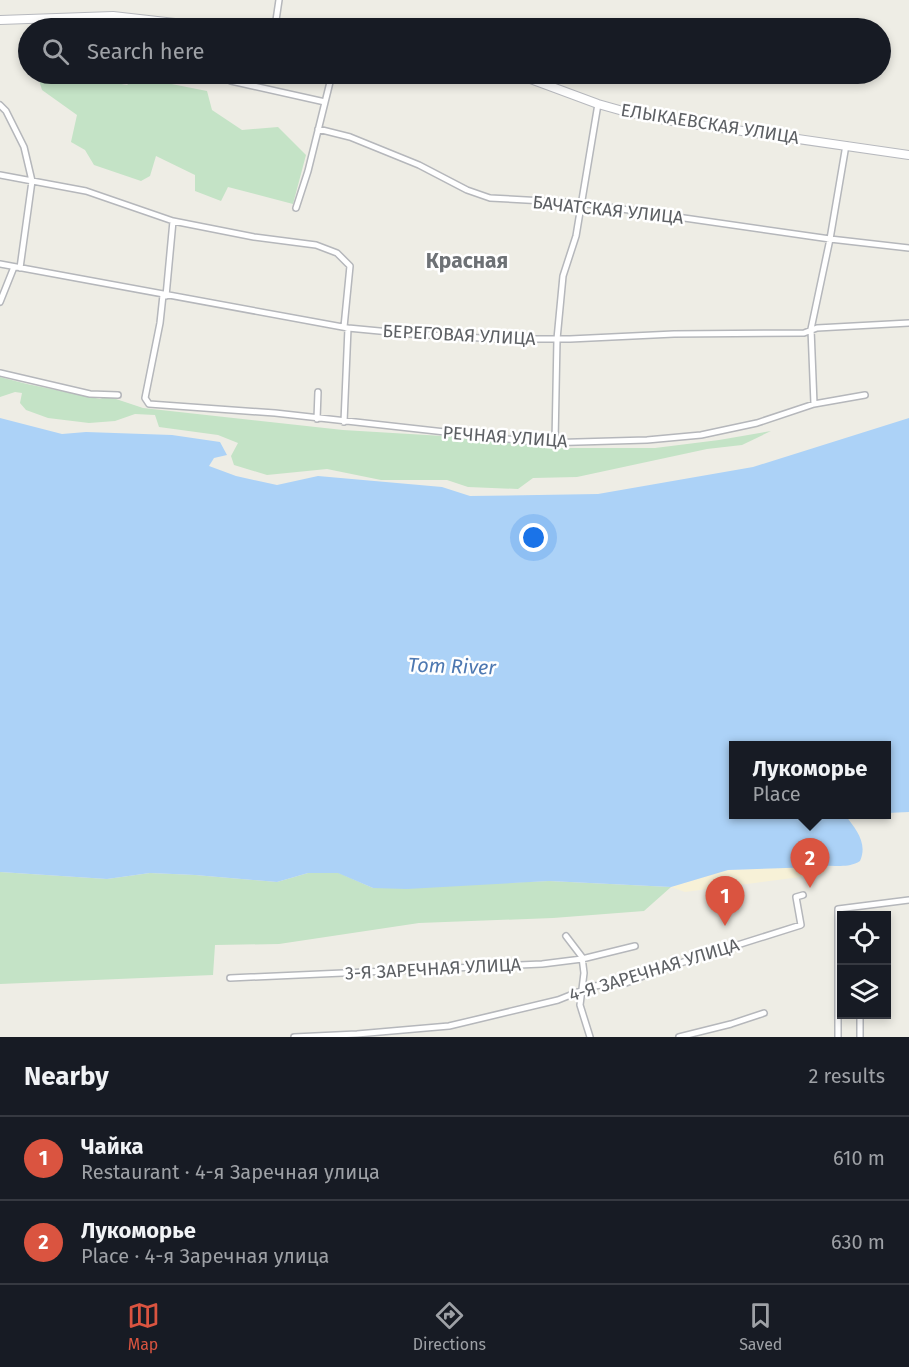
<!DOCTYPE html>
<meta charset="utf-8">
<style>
:root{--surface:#171b24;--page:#20242c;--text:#f1f3f6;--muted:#9ea1a6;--line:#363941;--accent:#da5440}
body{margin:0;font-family:"Fira Sans",sans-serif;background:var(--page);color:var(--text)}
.controls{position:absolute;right:18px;bottom:18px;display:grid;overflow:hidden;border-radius:0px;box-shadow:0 3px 9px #0003}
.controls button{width:54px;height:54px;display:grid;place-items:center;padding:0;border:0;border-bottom:2px solid var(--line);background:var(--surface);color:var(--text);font:30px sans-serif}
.you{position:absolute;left:534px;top:538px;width:21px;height:21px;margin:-15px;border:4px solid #fff;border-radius:50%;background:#1a73e8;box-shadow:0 0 0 9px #1a73e833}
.badge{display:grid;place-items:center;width:39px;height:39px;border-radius:50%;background:var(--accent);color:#fff;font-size:20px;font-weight:700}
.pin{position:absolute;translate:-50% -50px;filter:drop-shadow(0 2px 3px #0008)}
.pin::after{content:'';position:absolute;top:32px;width:21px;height:18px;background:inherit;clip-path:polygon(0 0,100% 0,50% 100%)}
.popup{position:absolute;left:729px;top:741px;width:162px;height:78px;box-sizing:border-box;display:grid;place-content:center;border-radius:0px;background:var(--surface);filter:drop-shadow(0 2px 4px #0005);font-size:20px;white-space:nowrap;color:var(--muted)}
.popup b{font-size:22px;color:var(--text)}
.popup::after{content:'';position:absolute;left:50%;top:100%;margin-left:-12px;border:12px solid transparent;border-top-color:var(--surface)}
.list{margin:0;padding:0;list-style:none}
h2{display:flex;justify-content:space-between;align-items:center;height:78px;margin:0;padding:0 24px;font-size:26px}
h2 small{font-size:20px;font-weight:400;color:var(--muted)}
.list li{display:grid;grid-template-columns:39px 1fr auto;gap:18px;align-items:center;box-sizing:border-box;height:84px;padding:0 24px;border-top:2px solid var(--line)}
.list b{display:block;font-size:22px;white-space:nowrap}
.list p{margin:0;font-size:20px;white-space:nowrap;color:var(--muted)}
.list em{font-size:20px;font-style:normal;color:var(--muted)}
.icon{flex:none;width:33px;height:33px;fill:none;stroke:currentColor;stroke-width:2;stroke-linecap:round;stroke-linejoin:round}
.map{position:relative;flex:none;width:909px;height:1037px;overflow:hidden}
.search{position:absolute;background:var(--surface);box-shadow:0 3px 9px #0003;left:18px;right:18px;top:18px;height:66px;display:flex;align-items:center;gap:15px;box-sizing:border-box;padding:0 21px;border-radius:33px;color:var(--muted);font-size:22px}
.sheet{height:246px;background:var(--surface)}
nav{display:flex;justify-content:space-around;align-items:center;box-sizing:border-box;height:84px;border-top:2px solid var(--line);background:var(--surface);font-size:16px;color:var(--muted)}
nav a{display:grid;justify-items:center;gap:3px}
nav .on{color:var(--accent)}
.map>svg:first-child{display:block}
</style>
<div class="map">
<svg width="909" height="1037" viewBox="0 0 909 1037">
<rect width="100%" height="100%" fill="#eeede5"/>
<path fill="#c4e3c6" d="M 37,74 L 77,74 L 86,78 L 127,85 L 136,77 L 207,91 L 212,110 L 242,130 L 278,127 L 306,155 L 293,204 L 228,187 L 221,201 L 195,191 L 195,175 L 156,156 L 150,176 L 141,181 L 94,165 L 85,150 L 71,142 L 77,115 L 42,90 Z
M 0,377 L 27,384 L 100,399 L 107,396 L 143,408 L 343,430 L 443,436 L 554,448 L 655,448 L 719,440 L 771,431 L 742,445 L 707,449 L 577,477 L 533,478 L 518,489 L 468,487 L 447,480 L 381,480 L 327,469 L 267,475 L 234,465 L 231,456 L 238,443 L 218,435 L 159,427 L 155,415 L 135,414 L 115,421 L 89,423 L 48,418 L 26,410 L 20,403 L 22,393 L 15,392 L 0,397 Z
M 0,872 L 107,879 L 150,873 L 195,875 L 277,882 L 308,873 L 339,873 L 373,888 L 549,881 L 671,887 L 644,911 L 553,918 L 419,923 L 279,944 L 215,945 L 213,975 L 0,984 Z"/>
<path fill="#f7f1d7" d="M 826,864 L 827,869 L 823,874 L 685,892 L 671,887 L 728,870 L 817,867 Z"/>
<path fill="#acd2f7" d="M 0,418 L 62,434 L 86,432 L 172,435 L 220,442 L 227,455 L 214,458 L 209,466 L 236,476 L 277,485 L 318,476 L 442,487 L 470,496 L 598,494 L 753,467 L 909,418 L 909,812 L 887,813 L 886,746 L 734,746 L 734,814 L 845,815 C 856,829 868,843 860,861 C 846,870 832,863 817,867 L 728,870 L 671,887 L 549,881 L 407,889 L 373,888 L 338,873 L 308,873 L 277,882 L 195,875 L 150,873 L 107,879 L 0,872 Z"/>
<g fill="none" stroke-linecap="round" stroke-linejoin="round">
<g stroke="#b5b7bb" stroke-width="8">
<path id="street" d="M 232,22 L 303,28
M 275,27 L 279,0
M 231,81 L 325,102
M 0,105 L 6,111 L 24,147 L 32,181 L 20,268
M 318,129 L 350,137 L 419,165 L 467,190 L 490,198 L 580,203 L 830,239 L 909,248
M 0,175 L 86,191 L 173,221 L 254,237 L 316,245 L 337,253 L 350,266 L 344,327
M 296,208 L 308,171 L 332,74
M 0,264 L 348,328 L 411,334 L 498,339 L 570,339 L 674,334 L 804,333 L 817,328 L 909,323
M 163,295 L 160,323 L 145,398 L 149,404 L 275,413 L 543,443 L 647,440 L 701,435 L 757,423 L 814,404 L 865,395
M 166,296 L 173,221
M 0,302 L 14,267
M 0,373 L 90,394 L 118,395
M 814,404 L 811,329 L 830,239 L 846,145
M 317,419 L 318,392
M 344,422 L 348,328
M 555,442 L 557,339 L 563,276 L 576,236 L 598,104
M 566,936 L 582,957 L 584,973 L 580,1005 L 590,1037
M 230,978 L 542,964 L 582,959 L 635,946
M 860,1014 L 860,1037
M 294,1037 L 357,1034 L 449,1026 L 558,1000 L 593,986 L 626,983 L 658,970 L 801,925 L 796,897 L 803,895
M 679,1037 L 731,1024 L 764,1013
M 838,1037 L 838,909 L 909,900"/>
</g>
<g stroke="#b7b9be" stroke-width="10">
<path id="secondary" d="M 0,20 L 113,16 L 219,28
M 517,74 L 598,104 L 623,111 L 666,120 L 909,155"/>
</g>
<use href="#street" stroke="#fff" stroke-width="5"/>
<use href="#secondary" stroke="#fff" stroke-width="8"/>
</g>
<g text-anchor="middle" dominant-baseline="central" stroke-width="5" stroke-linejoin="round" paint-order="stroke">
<g font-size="18" fill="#5d6064" stroke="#fff">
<text transform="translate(710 124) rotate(9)">ЕЛЫКАЕВСКАЯ УЛИЦА</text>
<text transform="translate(608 210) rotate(6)">БАЧАТСКАЯ УЛИЦА</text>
<text transform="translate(459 335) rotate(3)">БЕРЕГОВАЯ УЛИЦА</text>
<text transform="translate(505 437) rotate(4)">РЕЧНАЯ УЛИЦА</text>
<text transform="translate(433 969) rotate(-3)">3-Я ЗАРЕЧНАЯ УЛИЦА</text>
<text transform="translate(654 970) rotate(-17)">4-Я ЗАРЕЧНАЯ УЛИЦА</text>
</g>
<g font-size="20" font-style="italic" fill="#4d78b1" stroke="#fff">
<text transform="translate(452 666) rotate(2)">Tom River</text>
</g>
<g font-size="21" font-weight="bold" fill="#6e7276" stroke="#fff">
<text x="467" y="261">Красная</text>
</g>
</g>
</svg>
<div class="controls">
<button><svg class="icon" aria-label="locate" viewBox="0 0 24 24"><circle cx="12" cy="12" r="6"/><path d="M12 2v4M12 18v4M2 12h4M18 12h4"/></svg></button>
<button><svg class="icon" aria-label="layers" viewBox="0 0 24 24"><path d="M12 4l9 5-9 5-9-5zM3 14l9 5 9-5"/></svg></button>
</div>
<div class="you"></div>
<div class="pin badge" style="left:725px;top:926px">1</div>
<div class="pin badge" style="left:810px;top:888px">2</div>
<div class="popup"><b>Лукоморье</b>Place</div>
<div class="search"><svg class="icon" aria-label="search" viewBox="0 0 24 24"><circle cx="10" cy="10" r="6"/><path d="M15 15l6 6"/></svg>Search here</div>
</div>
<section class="sheet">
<h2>Nearby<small>2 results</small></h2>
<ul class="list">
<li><span class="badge">1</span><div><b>Чайка</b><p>Restaurant · 4-я Заречная улица</p></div><em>610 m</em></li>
<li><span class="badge">2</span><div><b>Лукоморье</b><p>Place · 4-я Заречная улица</p></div><em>630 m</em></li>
</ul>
</section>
<nav>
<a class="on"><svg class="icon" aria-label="map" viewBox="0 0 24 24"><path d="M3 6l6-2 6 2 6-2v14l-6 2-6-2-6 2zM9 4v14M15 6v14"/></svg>Map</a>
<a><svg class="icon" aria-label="directions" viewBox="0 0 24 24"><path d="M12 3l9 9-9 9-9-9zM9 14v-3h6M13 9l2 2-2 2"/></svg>Directions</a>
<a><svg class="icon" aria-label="saved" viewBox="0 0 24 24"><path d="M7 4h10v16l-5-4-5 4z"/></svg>Saved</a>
</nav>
